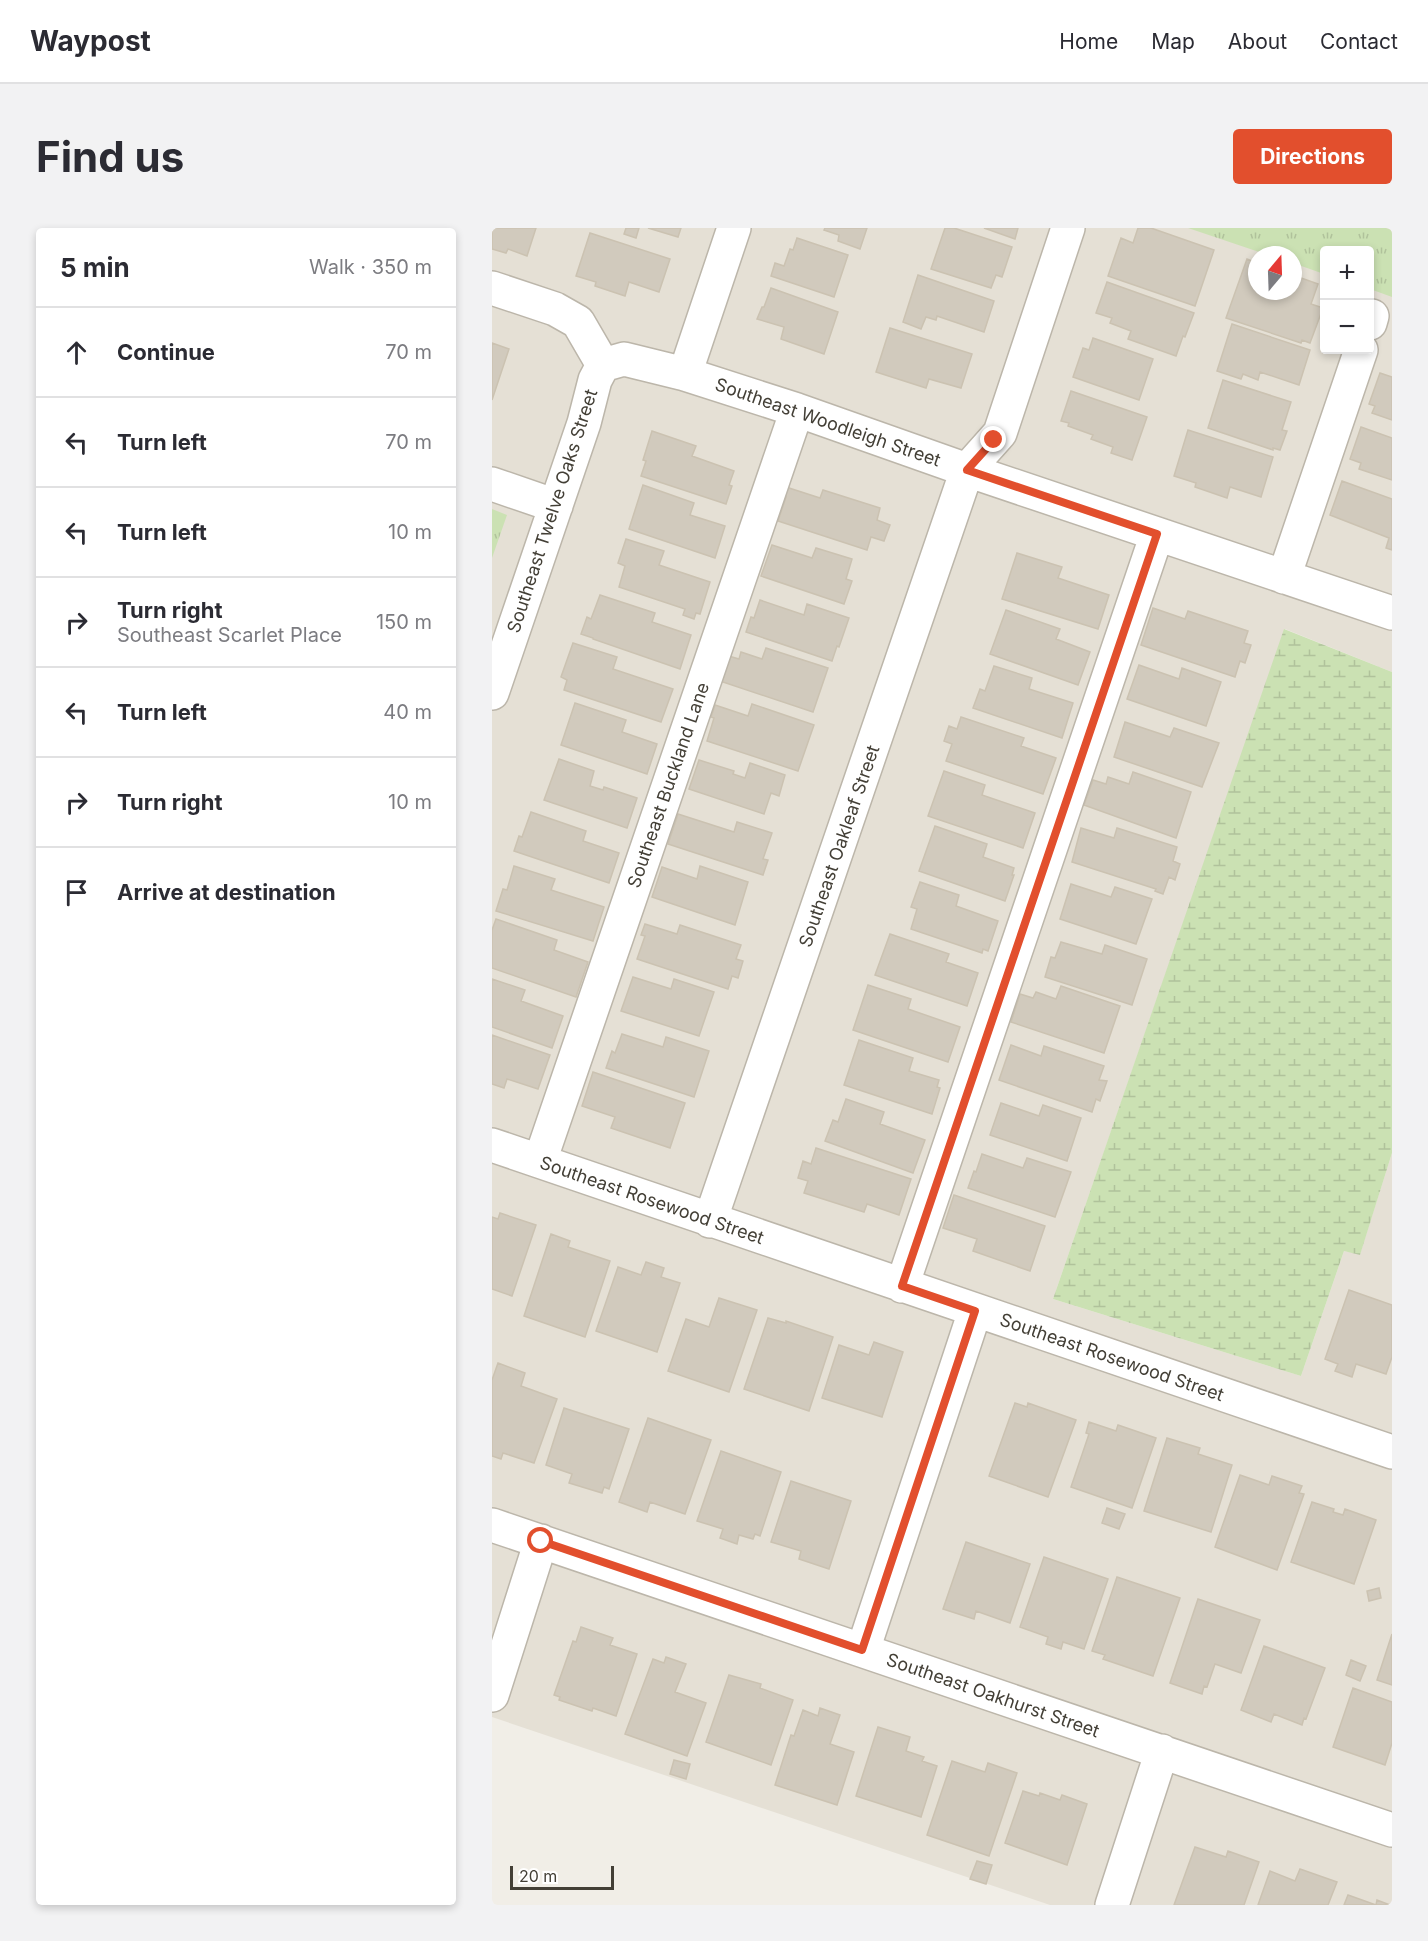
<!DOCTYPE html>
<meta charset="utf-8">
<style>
:root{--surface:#fff;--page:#f2f2f3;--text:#2b2b33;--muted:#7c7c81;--line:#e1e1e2;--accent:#e24f2d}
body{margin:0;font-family:Inter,sans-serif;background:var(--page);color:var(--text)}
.controls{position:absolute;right:18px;top:18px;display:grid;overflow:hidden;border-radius:6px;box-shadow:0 3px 9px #0003}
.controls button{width:54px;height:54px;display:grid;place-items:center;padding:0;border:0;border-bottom:2px solid var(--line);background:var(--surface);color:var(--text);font:30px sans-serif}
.compass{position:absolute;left:756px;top:18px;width:54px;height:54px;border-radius:50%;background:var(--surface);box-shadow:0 3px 9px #0003;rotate:19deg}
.scale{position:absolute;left:18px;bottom:15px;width:104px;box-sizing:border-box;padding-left:6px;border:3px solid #433f36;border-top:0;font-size:16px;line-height:21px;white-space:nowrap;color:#433f36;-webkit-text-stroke:4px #fff;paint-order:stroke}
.stop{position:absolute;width:18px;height:18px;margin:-14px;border:4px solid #e24f2d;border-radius:50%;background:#fff}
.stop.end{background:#e24f2d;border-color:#fff;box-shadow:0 2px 6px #0008}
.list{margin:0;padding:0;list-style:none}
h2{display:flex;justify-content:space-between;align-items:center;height:78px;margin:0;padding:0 24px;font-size:26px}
h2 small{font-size:20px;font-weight:400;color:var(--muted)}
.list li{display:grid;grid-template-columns:39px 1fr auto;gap:18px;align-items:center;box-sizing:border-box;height:90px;padding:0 24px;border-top:2px solid var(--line)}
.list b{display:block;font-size:22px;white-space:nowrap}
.list p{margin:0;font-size:20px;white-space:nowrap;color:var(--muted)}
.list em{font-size:20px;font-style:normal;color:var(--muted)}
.icon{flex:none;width:33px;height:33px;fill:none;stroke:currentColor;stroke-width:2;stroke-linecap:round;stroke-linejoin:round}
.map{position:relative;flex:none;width:900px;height:1677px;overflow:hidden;border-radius:6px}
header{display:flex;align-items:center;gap:36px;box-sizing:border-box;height:84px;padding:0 30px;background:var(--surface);border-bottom:2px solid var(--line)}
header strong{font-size:28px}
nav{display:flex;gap:33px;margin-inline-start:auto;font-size:21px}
.intro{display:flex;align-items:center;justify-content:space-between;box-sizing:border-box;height:144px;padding:0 36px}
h1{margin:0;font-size:42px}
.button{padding:15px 27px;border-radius:6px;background:var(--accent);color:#fff;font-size:21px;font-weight:700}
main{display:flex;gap:36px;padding:0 36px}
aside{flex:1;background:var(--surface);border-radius:6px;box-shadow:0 3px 9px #0003}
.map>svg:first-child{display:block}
</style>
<header>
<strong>Waypost</strong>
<nav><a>Home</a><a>Map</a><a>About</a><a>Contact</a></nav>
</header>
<div class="intro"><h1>Find us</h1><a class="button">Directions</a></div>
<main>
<aside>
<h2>5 min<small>Walk · 350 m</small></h2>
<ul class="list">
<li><svg class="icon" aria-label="ahead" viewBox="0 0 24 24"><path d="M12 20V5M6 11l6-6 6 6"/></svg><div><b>Continue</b></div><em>70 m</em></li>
<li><svg class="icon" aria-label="left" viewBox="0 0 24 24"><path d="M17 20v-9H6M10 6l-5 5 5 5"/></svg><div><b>Turn left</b></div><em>70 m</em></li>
<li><svg class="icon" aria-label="left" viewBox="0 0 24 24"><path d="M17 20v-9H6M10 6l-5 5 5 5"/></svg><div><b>Turn left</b></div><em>10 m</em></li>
<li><svg class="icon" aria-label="right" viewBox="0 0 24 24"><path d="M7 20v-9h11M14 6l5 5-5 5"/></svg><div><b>Turn right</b><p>Southeast Scarlet Place</p></div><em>150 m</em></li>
<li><svg class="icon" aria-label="left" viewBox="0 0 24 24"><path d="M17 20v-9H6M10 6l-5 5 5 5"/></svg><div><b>Turn left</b></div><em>40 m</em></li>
<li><svg class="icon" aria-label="right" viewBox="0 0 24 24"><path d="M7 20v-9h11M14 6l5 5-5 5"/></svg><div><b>Turn right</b></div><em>10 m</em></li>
<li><svg class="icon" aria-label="arrive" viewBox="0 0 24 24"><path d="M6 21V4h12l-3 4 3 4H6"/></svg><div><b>Arrive at destination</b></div></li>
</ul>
</aside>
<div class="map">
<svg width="900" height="1677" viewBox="0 0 900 1677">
<defs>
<pattern id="grass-tufts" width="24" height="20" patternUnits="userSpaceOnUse" patternTransform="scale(1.5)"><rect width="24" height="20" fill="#cbe1b3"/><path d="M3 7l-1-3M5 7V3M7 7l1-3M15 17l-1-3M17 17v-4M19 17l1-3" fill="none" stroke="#b0c29b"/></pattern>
<pattern id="wetland-marsh" width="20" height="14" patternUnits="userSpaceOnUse" patternTransform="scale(1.5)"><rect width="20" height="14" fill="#cbe1b3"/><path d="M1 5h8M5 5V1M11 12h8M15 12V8" fill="none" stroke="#b0c29b"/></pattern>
</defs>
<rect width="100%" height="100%" fill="#f1eee7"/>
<path fill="#e5e0d5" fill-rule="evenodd" d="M 0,0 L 900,0 L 900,444 L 793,401 L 561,1071 L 809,1148 L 852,1023 L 868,1026 L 900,925 L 900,1677 L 558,1677 L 0,1489 ZM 832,22 L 878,22 L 878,122 L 832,122 ZM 765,27 L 801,27 L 801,63 L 765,63 Z"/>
<path fill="url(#grass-tufts)" d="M 696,0 L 894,0 L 900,2 L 900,69 L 878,61 L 878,22 L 832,22 L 832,46 L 801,35 L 801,27 L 776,27 Z
M 0,281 L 15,287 L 0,330 Z"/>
<path fill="url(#wetland-marsh)" d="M 792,401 L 900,444 L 900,925 L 868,1027 L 852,1023 L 809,1148 L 561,1071 Z"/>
<path fill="#d1cabd" stroke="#cbc2b1" stroke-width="1.5" d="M 0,0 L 44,0 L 35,28 L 16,21 L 14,25 L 0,21 Z
M 134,0 L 147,0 L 144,10 L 132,6 Z
M 156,0 L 189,0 L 186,9 Z
M 333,0 L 375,0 L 368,21 L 346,13 L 347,7 L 332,2 Z
M 453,0 L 462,0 L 520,19 L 510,49 L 504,47 L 499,60 L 439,41 Z
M 492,0 L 526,0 L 523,11 Z
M 646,0 L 659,0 L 722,22 L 703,78 L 616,48 L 629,10 L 641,15 Z
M 98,5 L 178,31 L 167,64 L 137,54 L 133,68 L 103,58 L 104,54 L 84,48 Z
M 305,10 L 356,27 L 342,69 L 279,48 L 283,35 L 292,38 L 298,21 L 301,22 Z
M 755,31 L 765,35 L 765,63 L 801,63 L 801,47 L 826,56 L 819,76 L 831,80 L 818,115 L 810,112 L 809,115 L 734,90 Z
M 426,47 L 502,73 L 492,104 L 445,88 L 444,92 L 434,89 L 429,101 L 411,94 Z
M 615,54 L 702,85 L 693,109 L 691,108 L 684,128 L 636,111 L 639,103 L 618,95 L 620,90 L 604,85 Z
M 279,60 L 346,84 L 332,126 L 289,111 L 292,99 L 265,91 L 270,79 L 272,79 Z
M 740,96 L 818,122 L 807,157 L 768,144 L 766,152 L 751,146 L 749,151 L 725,143 Z
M 398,100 L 480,126 L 469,160 L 437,151 L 434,160 L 384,144 Z
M 601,110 L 661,131 L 647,172 L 581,149 L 591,120 L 597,122 Z
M 0,115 L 17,121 L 0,172 Z
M 888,145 L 900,149 L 900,192 L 880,185 L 883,178 L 877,176 Z
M 731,152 L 799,174 L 790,202 L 795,203 L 788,222 L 781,220 L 781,222 L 716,200 Z
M 579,163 L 655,189 L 640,232 L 619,225 L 621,219 L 599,211 L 601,207 L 576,198 L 577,195 L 569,193 Z
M 869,199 L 900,210 L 900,252 L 867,241 L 869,235 L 858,231 Z
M 696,202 L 781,229 L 769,269 L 738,259 L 735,270 L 703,259 L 704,255 L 682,248 Z
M 160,203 L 204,218 L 200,228 L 242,243 L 237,257 L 240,258 L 234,276 L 149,248 L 154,233 L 151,232 Z
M 850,253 L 900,271 L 900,322 L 894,320 L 897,310 L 838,287 Z
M 151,257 L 202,275 L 198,287 L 233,298 L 223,330 L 137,301 Z
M 294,259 L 328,270 L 331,262 L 388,280 L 385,292 L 398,297 L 392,313 L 379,309 L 375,322 L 286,293 L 294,269 L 291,268 Z
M 134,311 L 172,323 L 167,337 L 218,354 L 208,386 L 204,385 L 202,391 L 191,387 L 193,381 L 127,359 L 133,338 L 126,335 Z
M 280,317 L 320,330 L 324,320 L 360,331 L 354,351 L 360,353 L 352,376 L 269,348 Z
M 525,325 L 570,339 L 566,350 L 617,367 L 606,401 L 510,371 Z
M 108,367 L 163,385 L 160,394 L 199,407 L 188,441 L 101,411 L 101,410 L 89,406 L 95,389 L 99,391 Z
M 268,372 L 312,387 L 315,376 L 357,390 L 347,419 L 345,418 L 340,433 L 254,404 L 259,389 L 262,390 Z
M 661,380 L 693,391 L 696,383 L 756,403 L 752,415 L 759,417 L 753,435 L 748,433 L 743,449 L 649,417 Z
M 514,382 L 568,401 L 564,411 L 598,424 L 586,457 L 498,426 Z
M 81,415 L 125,429 L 121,441 L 181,461 L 169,494 L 72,462 L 75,452 L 69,449 Z
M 274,420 L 336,440 L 321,484 L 225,452 L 233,427 L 247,431 L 249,424 L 270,431 Z
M 647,437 L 687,451 L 690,440 L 729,454 L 714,498 L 635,471 Z
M 502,438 L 540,450 L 537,461 L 581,475 L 570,510 L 481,480 L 488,461 L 493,463 Z
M 83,475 L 134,492 L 130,504 L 165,516 L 155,546 L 69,517 Z
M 260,476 L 322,497 L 306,543 L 215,513 L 222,490 L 219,489 L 223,477 L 256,488 Z
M 469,489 L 532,510 L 529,518 L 564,530 L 551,566 L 454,533 L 460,516 L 452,513 L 457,498 L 465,501 Z
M 633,494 L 678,509 L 682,500 L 727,515 L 710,559 L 622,529 Z
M 67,531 L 102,543 L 98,558 L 111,562 L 112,559 L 145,570 L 135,600 L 52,572 Z
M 207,532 L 242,543 L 241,546 L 253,550 L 258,535 L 293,547 L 287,568 L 279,565 L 272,586 L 197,561 Z
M 452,543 L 493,557 L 490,567 L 543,585 L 531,620 L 436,588 Z
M 641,544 L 699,564 L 684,610 L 592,577 L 601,552 L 614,556 L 616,549 L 637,556 Z
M 39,584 L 94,603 L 91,613 L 127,625 L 117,655 L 22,623 L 27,608 L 30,609 Z
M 186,586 L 242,604 L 245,594 L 280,605 L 271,631 L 276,632 L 271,647 L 176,616 Z
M 443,598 L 495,616 L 491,629 L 522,640 L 520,647 L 522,647 L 513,673 L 427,643 Z
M 589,600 L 622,610 L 625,600 L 685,619 L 681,633 L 688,636 L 683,652 L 677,649 L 671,666 L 663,663 L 664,661 L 580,634 Z
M 22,638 L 63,651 L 59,662 L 112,679 L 101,713 L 4,683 L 11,661 L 15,662 Z
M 208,638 L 256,654 L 243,697 L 160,669 L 170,639 L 205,651 Z
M 428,654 L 467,667 L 464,678 L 506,693 L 496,723 L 491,721 L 490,725 L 419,701 L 425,681 L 419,679 Z
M 579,656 L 619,669 L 623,659 L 660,671 L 644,716 L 568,691 Z
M 4,691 L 65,712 L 62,722 L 96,734 L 84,769 L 0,740 L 0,702 Z
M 153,696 L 185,706 L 188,697 L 249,717 L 244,731 L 251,733 L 246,750 L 240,748 L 236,761 L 145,731 L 153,708 L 149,707 Z
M 398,706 L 457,726 L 454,734 L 486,745 L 475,778 L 383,747 Z
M 569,714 L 610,726 L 613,717 L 655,731 L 640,777 L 553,749 L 559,729 L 563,730 Z
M 141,749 L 179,761 L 182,751 L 222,764 L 207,808 L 129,783 Z
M 0,751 L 33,762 L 29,773 L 71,788 L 60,820 L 0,799 Z
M 376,757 L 419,771 L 416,781 L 468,799 L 456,834 L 361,802 Z
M 569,758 L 628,778 L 612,825 L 519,794 L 528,766 L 541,770 L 544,764 L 564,771 Z
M 130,806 L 171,819 L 174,809 L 217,823 L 202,869 L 114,840 L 120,823 L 123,825 Z
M 0,807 L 58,827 L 46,861 L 15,851 L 12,860 L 0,856 Z
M 367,812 L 421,830 L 417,843 L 447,852 L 445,859 L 448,860 L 440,886 L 352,857 Z
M 519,817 L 549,828 L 552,818 L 612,838 L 607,852 L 615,853 L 608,873 L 604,871 L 600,884 L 507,852 Z
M 101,844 L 193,875 L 178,920 L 119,900 L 123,889 L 90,878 Z
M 354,871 L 392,884 L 388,896 L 433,912 L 421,945 L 333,913 L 341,892 L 346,894 Z
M 509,875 L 547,888 L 551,877 L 589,890 L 575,933 L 498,907 Z
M 324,920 L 419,951 L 407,987 L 375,976 L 372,984 L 312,965 L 316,953 L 306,950 L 311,933 L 319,936 Z
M 490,926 L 531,940 L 535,930 L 579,944 L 563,989 L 476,960 L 482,943 L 484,944 Z
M 462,967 L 553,998 L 538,1043 L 481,1023 L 485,1011 L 451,1000 Z
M 8,985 L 44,997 L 20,1068 L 0,1061 L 0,989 L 6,991 Z
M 59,1006 L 78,1013 L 76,1019 L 118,1033 L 93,1109 L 32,1088 Z
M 154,1034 L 172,1040 L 169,1049 L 188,1055 L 165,1124 L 104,1103 L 126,1039 L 149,1047 Z
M 857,1062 L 900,1077 L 900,1129 L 894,1146 L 864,1136 L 860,1149 L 843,1143 L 846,1136 L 833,1131 Z
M 227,1070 L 265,1082 L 237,1164 L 176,1143 L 194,1091 L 217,1099 Z
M 276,1090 L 294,1095 L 294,1093 L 341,1109 L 317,1183 L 252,1161 Z
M 382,1114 L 411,1124 L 390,1189 L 330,1170 L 347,1117 L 377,1127 Z
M 6,1135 L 33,1145 L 29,1158 L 65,1171 L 42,1235 L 11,1225 L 9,1231 L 0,1228 L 0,1152 Z
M 523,1175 L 535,1179 L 536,1175 L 584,1192 L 556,1269 L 497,1248 Z
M 72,1180 L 137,1201 L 117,1261 L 112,1259 L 110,1265 L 77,1255 L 80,1246 L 54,1237 Z
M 156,1190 L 219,1212 L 193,1286 L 158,1274 L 155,1284 L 127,1274 Z
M 597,1194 L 624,1203 L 626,1197 L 664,1210 L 640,1280 L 579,1259 L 597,1206 L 594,1205 Z
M 675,1210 L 708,1220 L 706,1226 L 740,1237 L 719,1304 L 652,1283 Z
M 229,1223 L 289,1244 L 268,1308 L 263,1306 L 261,1311 L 247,1307 L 245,1316 L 228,1310 L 231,1301 L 205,1293 Z
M 748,1247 L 777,1257 L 780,1248 L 810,1258 L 807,1265 L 812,1266 L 785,1342 L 723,1319 Z
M 299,1253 L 359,1273 L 337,1341 L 307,1331 L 309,1323 L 279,1314 Z
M 820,1274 L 842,1281 L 841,1284 L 851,1287 L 853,1281 L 884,1292 L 862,1356 L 799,1334 Z
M 615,1280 L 633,1286 L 627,1301 L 610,1295 Z
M 474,1314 L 538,1336 L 518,1395 L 484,1383 L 482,1391 L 451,1381 Z
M 552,1329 L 616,1351 L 592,1421 L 571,1414 L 569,1421 L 554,1416 L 556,1409 L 528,1399 Z
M 625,1349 L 688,1370 L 661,1448 L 611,1431 L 613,1427 L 600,1423 Z
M 887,1360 L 889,1370 L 877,1373 L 875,1363 Z
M 706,1371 L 768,1392 L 749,1445 L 723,1436 L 715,1459 L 712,1458 L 710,1466 L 678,1455 Z
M 89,1399 L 121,1410 L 118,1417 L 145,1426 L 124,1488 L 101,1480 L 100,1483 L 67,1472 L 68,1469 L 62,1467 L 81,1413 L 84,1414 Z
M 900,1406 L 900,1457 L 885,1452 Z
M 772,1418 L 833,1440 L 814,1491 L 812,1490 L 810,1497 L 782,1486 L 779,1494 L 749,1482 Z
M 174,1429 L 194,1436 L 183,1464 L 214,1475 L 195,1528 L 133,1506 L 161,1431 L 172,1435 Z
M 859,1432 L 874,1438 L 868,1453 L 854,1447 Z
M 237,1447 L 269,1456 L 268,1460 L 301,1472 L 279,1537 L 214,1514 Z
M 861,1460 L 900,1474 L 900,1515 L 893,1537 L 841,1519 Z
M 328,1480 L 348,1487 L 338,1516 L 362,1524 L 345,1577 L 283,1557 L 299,1507 L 302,1508 L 311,1482 L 326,1488 Z
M 386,1499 L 418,1509 L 414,1523 L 432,1529 L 430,1533 L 445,1538 L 429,1589 L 364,1568 Z
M 182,1532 L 198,1536 L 194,1551 L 178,1546 Z
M 460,1533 L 493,1544 L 496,1535 L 525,1545 L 497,1628 L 435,1607 Z
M 531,1563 L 547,1568 L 548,1565 L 568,1572 L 570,1567 L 595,1576 L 575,1637 L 513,1615 Z
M 703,1619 L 734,1629 L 736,1623 L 767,1634 L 752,1677 L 682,1677 Z
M 485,1633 L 500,1637 L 494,1656 L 478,1651 Z
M 808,1641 L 845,1654 L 836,1677 L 766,1677 L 778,1643 L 803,1653 Z
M 856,1667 L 884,1677 L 885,1672 L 898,1677 L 852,1677 Z"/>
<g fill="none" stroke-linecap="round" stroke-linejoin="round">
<g stroke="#bcb6aa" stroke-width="36">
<path id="minor" d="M 0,60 L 63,81 L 86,94 L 111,137
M 878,95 L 880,88
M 111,137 L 132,131 L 193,146 L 305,182 L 475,242 L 900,385
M 193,146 L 242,0
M 0,256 L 64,278
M 792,349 L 869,122
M 0,465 L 92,195 L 103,152 L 111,137
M 0,917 L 900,1224
M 48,933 L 305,182
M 218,993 L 475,242 L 508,205 L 576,0
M 410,1058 L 665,306
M 0,1297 L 900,1602
M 371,1422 L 483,1083
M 0,1467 L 49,1313
M 620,1677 L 670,1523"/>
</g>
<use href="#minor" stroke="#fff" stroke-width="33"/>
</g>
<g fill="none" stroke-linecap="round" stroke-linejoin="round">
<path stroke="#e24f2d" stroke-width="8" d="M 49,1313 L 370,1422 L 483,1083 L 410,1058 L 665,306 L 475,242 L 502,212"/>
</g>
<g text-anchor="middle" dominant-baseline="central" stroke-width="4.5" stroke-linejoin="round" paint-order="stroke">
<g font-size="18" fill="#433f36" stroke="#fff">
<text transform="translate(336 194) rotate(19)">Southeast Woodleigh Street</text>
<text transform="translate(60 283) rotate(-72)">Southeast Twelve Oaks Street</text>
<text transform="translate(176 557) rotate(-71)">Southeast Buckland Lane</text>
<text transform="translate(347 618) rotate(-71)">Southeast Oakleaf Street</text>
<text transform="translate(160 972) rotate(19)">Southeast Rosewood Street</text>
<text transform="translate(620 1129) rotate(19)">Southeast Rosewood Street</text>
<text transform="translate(501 1467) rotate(19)">Southeast Oakhurst Street</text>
</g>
</g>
</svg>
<div class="controls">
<button>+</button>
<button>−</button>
</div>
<svg class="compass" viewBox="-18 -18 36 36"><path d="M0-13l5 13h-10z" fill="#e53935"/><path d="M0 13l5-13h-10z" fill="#7c7c81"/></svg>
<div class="scale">20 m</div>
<div class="stop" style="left:49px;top:1313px"></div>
<div class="stop end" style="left:502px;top:212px"></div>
</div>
</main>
